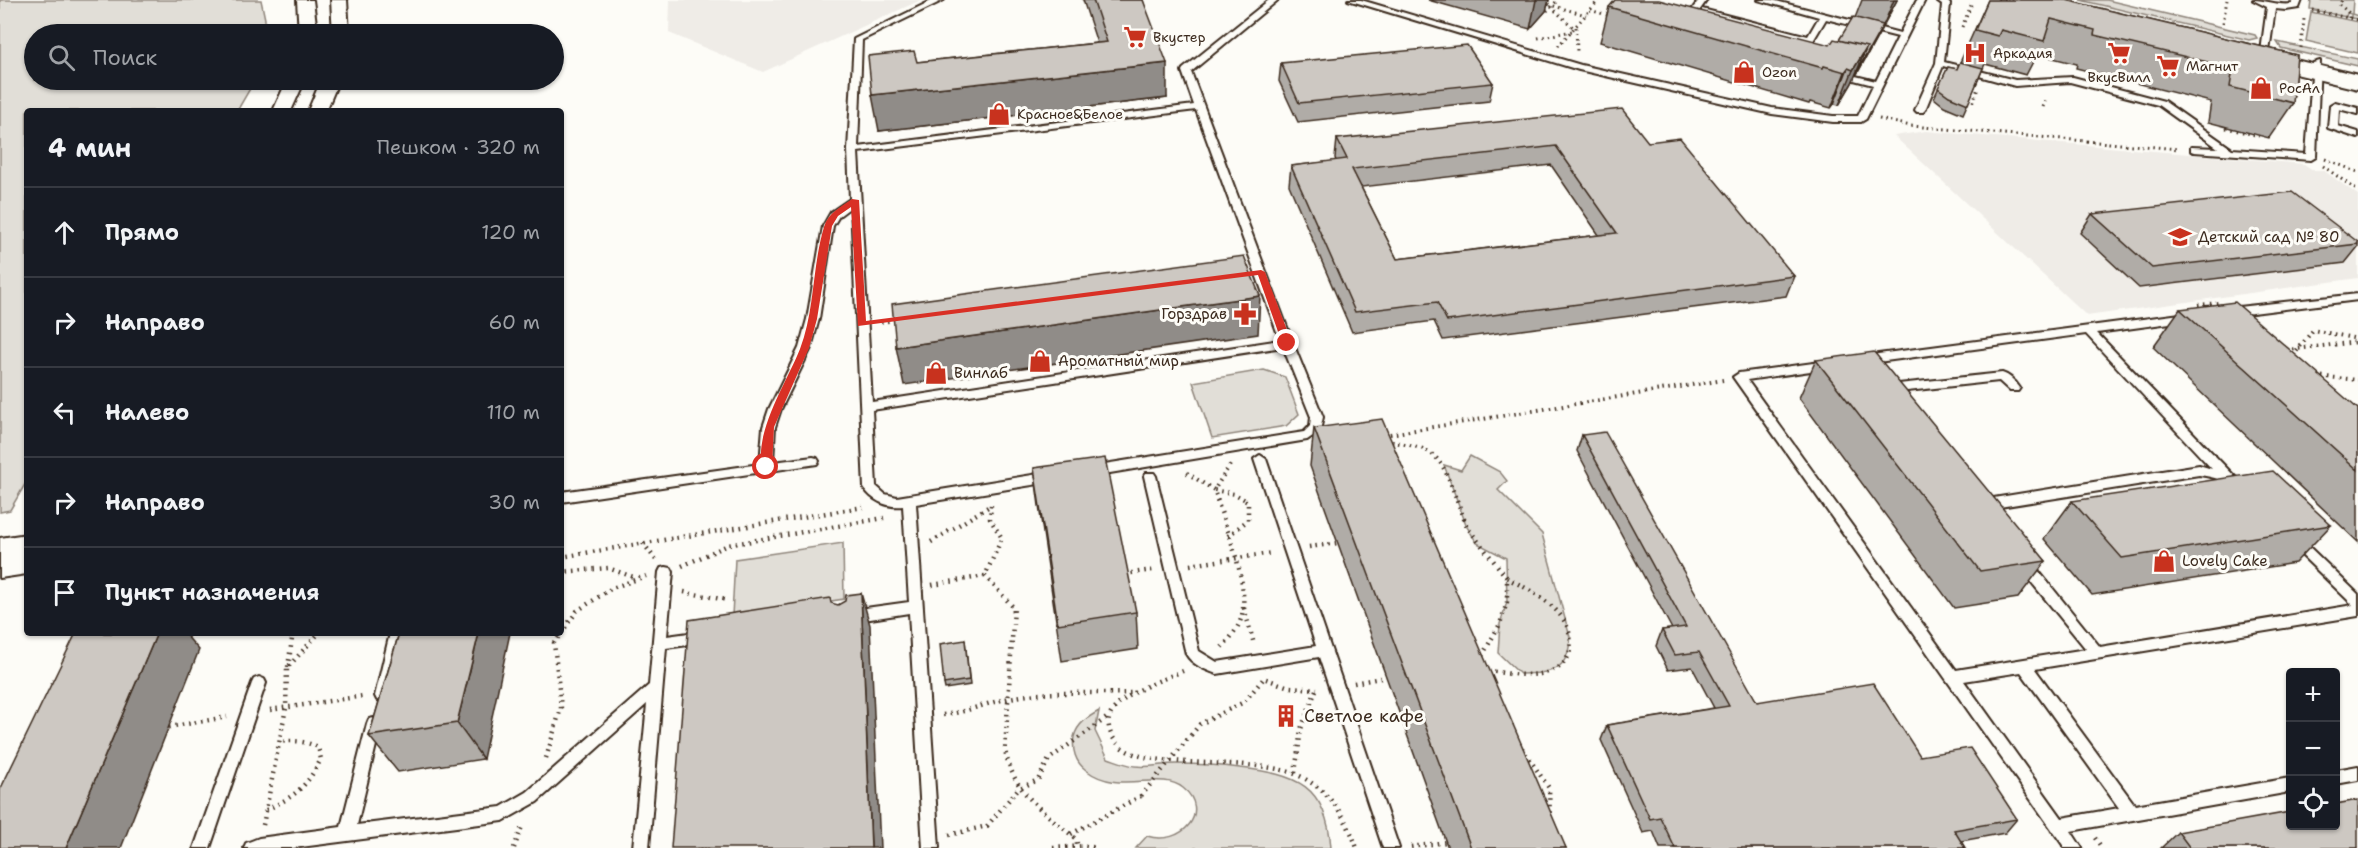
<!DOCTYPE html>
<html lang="ru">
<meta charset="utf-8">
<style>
:root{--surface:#171b24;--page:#242831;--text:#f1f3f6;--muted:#9ea1a6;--line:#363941}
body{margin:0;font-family:"Shantell Sans",sans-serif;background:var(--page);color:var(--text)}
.controls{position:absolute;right:18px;bottom:18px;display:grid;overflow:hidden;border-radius:6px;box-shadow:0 2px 4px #0004}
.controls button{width:54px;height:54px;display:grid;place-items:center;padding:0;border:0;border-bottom:2px solid var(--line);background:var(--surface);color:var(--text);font:30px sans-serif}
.stop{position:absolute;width:18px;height:18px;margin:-14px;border:4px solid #d93025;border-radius:50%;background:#fff}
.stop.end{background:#d93025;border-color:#fff;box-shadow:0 2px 6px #0008}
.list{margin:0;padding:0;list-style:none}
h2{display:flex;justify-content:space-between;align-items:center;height:78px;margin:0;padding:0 24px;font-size:26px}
h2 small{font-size:20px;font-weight:400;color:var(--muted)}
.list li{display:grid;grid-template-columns:39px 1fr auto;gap:18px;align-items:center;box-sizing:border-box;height:90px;padding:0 24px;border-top:2px solid var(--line)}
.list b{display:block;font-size:22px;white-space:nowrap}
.list em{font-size:20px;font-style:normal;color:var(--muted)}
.icon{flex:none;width:33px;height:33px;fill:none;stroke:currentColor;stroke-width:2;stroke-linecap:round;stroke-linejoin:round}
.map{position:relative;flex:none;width:2358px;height:848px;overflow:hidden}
.search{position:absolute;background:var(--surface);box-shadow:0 2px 4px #0004;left:24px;top:24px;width:540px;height:66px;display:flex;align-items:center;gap:15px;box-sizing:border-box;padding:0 21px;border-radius:33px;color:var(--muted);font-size:22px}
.panel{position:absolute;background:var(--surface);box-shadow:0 2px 4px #0004;left:24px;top:108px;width:540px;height:528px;border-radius:6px}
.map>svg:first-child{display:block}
</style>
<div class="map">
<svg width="2358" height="848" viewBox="0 0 2358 848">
<rect width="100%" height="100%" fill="#fdfcf7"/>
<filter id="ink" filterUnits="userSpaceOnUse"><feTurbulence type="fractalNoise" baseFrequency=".0167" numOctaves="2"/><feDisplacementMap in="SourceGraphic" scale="12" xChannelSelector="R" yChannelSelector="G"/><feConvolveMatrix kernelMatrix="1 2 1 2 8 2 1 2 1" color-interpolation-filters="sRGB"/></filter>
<g filter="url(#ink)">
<path fill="#efece7" d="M 670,0 L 921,0 L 763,72 L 669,33 Z
M 1926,131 L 2304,164 L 2313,170 L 2323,170 L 2358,195 L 2358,278 L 2087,316 L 1894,136 Z"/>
<path fill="#e1ded7" stroke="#8e847a" stroke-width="1.5" d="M 0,0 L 261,0 L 265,19 L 264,34 L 34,34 L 34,80 L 255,80 L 237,111 L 27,111 L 27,481 L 10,510 L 0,512 Z
M 2080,0 L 2107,0 L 2255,35 L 2257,38 L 2249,40 Z
M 2311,0 L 2353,0 L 2352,14 L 2358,16 L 2358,19 L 2351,18 L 2351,14 L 2347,13 L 2346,17 L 2310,9 Z
M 2311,12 L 2358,22 L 2358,53 L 2306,41 Z
M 2277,42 L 2358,59 L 2358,66 L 2281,48 Z
M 1264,370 L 1285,377 L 1299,414 L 1286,426 L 1212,438 L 1193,382 Z
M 1470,456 L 1500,472 L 1507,481 L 1498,490 L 1542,534 L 1570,637 C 1569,672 1551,673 1520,674 L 1498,653 L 1500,624 L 1507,602 L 1506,558 L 1477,543 L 1467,527 L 1444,465 L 1461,470 Z
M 843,543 L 844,599 L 732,616 L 735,559 Z
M 1099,711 L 1095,731 L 1108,758 C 1117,761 1126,765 1135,766 C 1149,768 1162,764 1176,764 C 1197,764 1219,765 1240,768 C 1296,774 1327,785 1331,848 L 1136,848 L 1147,836 C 1182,847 1212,811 1183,788 C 1160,769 1119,796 1086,770 C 1075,762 1072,749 1074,737 C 1077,724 1088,717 1099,711 Z"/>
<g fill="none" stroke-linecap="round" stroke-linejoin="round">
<g stroke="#3b2a1e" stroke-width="4">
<path id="service" d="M 933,0 L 944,0 L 862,40 L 858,147 L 1194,105 L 1182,71 L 1183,69 L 1269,0 L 1278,0 L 1191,72 L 1293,343 L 1323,417 L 1320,431 L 1307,440 L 1092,476 L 1088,474 L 1086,471 L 1088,468 L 1092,466 L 1304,432 L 1310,426 L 1311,417 L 1283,347 L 872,410 L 876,486 L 885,494 L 897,497 L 1051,472 L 1055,474 L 1057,477 L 1055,480 L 1051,482 L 916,504 L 939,848 L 923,848 L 909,613 L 851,622 L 846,620 L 844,616 L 846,612 L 851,610 L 909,602 L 903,506 C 888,508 872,501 864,488 L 851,207 L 839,216 L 833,226 L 819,319 L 811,348 L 781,409 L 775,427 L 773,462 L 813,457 L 817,458 L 819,461 L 817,464 L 561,502 L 561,492 L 760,464 L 763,427 L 769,409 L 799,348 L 807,319 L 823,226 L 831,212 L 850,199 L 848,150 L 854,39 ZM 1196,110 L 1280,340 L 872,402 L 858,152 Z
M 1348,0 L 1361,0 L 1581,65 L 1772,108 L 1833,116 L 1858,116 L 1873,85 L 1835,75 L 1835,71 L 1876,81 L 1898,37 L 1826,19 L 1810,46 L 1806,49 L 1802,46 L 1805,40 L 1702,13 L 1702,9 L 1808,36 L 1819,17 L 1758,0 L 1772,0 L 1900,33 L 1917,0 L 1925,0 L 1866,119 L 1861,122 L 1833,122 L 1772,114 L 1579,70 Z
M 1699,0 L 1707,0 L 1689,25 L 1683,25 L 1682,23 Z
M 1935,0 L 1945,0 L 1950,4 L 1944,62 L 2015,80 L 2073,77 L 2164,101 L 2232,149 L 2306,154 L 2313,63 L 2320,61 L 2316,157 L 2311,160 L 2194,152 L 2191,151 L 2191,147 L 2218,148 L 2158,105 L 2070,82 L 2015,86 L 1943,66 L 1925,110 L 1923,112 L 1917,112 L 1915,110 L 1936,63 L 1942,5 Z
M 2253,0 C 2267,0 2278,6 2292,4 L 2294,0 L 2302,0 L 2299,8 L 2286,10 L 2275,9 L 2268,59 L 2264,62 L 2260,59 L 2267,7 Z
M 2335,102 L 2358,108 L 2358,114 L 2339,109 L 2338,126 L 2358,132 L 2358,138 L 2328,128 L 2330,105 Z
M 2358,294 L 2358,300 L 2229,316 L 2224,312 L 2229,308 Z
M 2188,313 L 2194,317 L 2192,320 L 2097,333 L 2242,484 L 2244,487 L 2242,490 C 2232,493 2229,483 2220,480 C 2213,477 2206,476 2199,475 L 1981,510 L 1976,508 L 1975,505 L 1976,502 L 1981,500 L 2199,465 L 2212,469 L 2086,334 L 1863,364 L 1857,360 L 1863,356 Z
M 1828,361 L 1832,362 L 1834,365 L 1832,368 L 1747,380 L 1956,670 L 2086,649 L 2019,567 L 2017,563 L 2019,559 L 2024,558 L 2029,559 L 2100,647 L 2353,605 L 2287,541 L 2289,537 L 2299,537 L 2358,594 L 2358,616 L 2035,669 L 2135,805 L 2290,778 L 2290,792 L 2071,831 L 2082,848 L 2065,848 L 1733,377 L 1739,373 ZM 2021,672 L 2119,808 L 2062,818 L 1964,681 Z
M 2002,373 C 2009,375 2016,382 2020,388 L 2018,391 L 2010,391 L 1999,381 L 1889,393 L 1883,389 L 1889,385 Z
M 1260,455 L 1266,459 L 1399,848 L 1383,848 L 1319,657 L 1217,674 C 1206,670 1192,665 1186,654 L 1144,476 L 1146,473 L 1154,473 L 1156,476 L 1199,651 L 1217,662 L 1316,646 L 1254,459 Z
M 666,567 L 671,568 L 673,572 L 667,636 L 703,631 L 708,633 L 710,637 L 708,641 L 703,643 L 666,648 L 649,848 L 633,848 L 647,704 L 537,802 L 503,821 L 293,848 L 244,848 L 246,843 L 259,838 L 341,827 L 367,724 L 369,719 L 374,718 L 379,719 L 381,724 L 357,825 L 501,807 L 527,792 L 649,685 L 659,572 L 661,568 Z
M 390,633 L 404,633 L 389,696 L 387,700 L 382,702 L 377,700 L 375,696 Z
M 259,677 L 264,679 L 266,683 L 210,848 L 194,848 L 252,683 L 254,679 Z
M 2358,766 L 2358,780 L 2336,784 L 2336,770 Z"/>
</g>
<g stroke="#3b2a1e" stroke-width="4">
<path id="minor" d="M 297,0 L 313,0 L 316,24 L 315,34 L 299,34 Z
M 331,0 L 347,0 L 349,34 L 333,34 Z
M 287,80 L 305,80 L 291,111 L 273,111 Z
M 321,80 L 339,80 L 326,111 L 308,111 Z
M 27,534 L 27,574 L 0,578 L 0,538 Z"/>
</g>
<g stroke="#3b2a1e" stroke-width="4">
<path id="tertiary" d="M 2254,50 L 2358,75 L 2358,89 L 2246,62 L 2243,57 L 2246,52 Z"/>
</g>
<path stroke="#3b2a1e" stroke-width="3" stroke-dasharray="1.5 4" stroke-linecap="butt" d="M 2342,0 L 2339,4 L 2349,13 L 2349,18
M 1543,3 L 1586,15
M 1551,7 L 1574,28
M 1590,10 L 1610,16
M 2312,10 L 2358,20
M 1547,11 L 1558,0
M 2223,23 L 2227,0
M 1576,27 L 1577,52
M 1962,27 L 1972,3
M 1538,38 L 1572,31
M 1558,46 L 1599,0
M 2301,48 L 2304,19
M 1973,102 L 1978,88
M 2043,107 L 2047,97
M 1879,119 L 1911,126 L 2179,149
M 2226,128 L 2259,136
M 2325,159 L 2358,172
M 2323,166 L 2358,191"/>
<path stroke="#3b2a1e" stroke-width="4" stroke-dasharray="1.5 4.5" stroke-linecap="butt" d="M 2198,305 L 2218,303
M 881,322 L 897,320
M 2287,350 L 2358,342
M 2293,356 L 2313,330 L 2358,339
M 2316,376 L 2358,380
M 1384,435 L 1723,380
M 1386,441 C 1437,448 1440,454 1457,501
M 1230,465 L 1214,490 L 1235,494 L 1247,501
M 1187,473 L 1214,490 L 1218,501"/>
<path stroke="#3b2a1e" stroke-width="4.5" stroke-dasharray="1.5 5" stroke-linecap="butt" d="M 1217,500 C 1227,531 1249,582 1242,615 C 1239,628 1231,638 1222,647
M 1457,500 L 1467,527 L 1507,578 L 1507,602 L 1500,624 L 1482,656
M 991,505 L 990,519 L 1002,538 L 985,576 L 1014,608 L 1005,750 C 1014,795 1044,811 1076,839 L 1078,848
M 1228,536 L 1248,520 L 1248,502 L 1244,500
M 931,542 L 988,507
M 643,543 L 656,560
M 1309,547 L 1338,543
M 561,557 L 863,507
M 1190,565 L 1272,553
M 682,566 L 728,545 L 884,518
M 561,572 L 608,568 L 636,578
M 1125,574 L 1153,570
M 932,585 L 985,576
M 684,592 L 727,600
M 1244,608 L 1254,644
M 288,667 L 292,639 L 296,633
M 1183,671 C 1163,679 1102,700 1109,727 C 1110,734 1115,742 1121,747 C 1150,771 1250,756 1295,774 C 1327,787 1346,816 1357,848
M 1488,671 C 1507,673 1529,678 1548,672 C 1559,669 1568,662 1570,650 C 1576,613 1534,592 1507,578
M 1266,679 L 1289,687 L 1317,689
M 1354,683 L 1386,677
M 270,710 L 363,696
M 943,715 C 967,712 987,703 1010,698 C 1049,690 1092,694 1131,693
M 169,727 L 227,717
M 1191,735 L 1200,724 L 1244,702 L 1264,678
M 1522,748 L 1549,788 L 1550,817
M 546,758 L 561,708 L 554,643 L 577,611 L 612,588 L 646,576
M 1295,773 L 1301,729 L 1316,690
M 266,810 C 295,796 306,788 321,759 L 318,747 C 305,741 293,740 279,742
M 263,825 L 286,708 L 287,668 L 319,633
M 1071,834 L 1141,796
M 949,835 L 987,826 L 1018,789 L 1038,780 L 1049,759 L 1108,717
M 2095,838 L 2102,848
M 1411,847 L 1446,842
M 514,848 L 523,824
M 1053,848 L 1085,846 L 1098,848"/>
<use href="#service" fill="#fdfcf7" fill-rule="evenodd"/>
<use href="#minor" fill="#fdfcf7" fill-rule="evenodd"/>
<use href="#tertiary" fill="#fdfcf7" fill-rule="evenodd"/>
<path stroke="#3b2a1e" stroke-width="4.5" stroke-dasharray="1.5 5" stroke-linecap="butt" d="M 1141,796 L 1191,735"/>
</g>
<path fill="#b0aca7" stroke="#3b2a1e" stroke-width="1.5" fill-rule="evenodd" d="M 1083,0 L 1143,0 L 1167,98 L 879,131 L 917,62 L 1097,43 Z
M 1428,0 L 1549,0 L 1546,11 L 1530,29 Z
M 1862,0 L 1897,0 L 1883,26 L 1882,26 L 1879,34 L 1857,74 L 1856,73 L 1852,83 L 1839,105 L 1834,104 L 1831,108 L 1810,102 L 1809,104 L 1600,42 L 1609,7 L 1830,45 L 1839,40 L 1855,18 Z
M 1988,0 L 2066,0 L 2297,55 L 2293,103 L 2269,138 L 2208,122 L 2211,102 L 2076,68 L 2077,64 L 2037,54 L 2026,75 L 1985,64 L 1963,114 L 1944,106 L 1934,98 L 1948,67 L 1957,69 Z
M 1281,63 L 1493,83 L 1489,101 L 1298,122 L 1279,81 Z
M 1337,139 L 1648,142 L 1794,276 L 1786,296 L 1443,340 L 1434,321 L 1352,332 L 1289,185 L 1291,166 L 1336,161 L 1335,158 ZM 1551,165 L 1599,235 L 1397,259 L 1361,187 Z
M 2092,214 L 2358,242 L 2358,247 L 2345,263 L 2139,288 L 2080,233 Z
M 2180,309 L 2358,409 L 2358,542 L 2153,347 Z
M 1816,360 L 2046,561 L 2018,598 L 1954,608 L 1799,398 Z
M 1314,428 L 1566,848 L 1448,848 L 1310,466 Z
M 1582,435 L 1757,702 L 1920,756 L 2017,819 L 2005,833 L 1961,841 L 1965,848 L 1660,848 L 1653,831 L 1643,833 L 1601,740 L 1607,725 L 1714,708 L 1692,667 L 1668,670 L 1656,646 L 1662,630 L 1672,629 L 1577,451 Z
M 1034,468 L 1136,612 L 1138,649 L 1062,661 L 1039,506 Z
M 2072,501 L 2331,525 L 2295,563 L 2092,595 L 2044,539 Z
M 399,633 L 483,759 L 398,772 L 369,736 Z
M 965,640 L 970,685 L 945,689 L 944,684 Z
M 2178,832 L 2358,848 L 2161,848 Z"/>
<path fill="#908c88" stroke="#3b2a1e" stroke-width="1.5" d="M 1536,0 L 1549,0 L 1546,11 L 1530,29 Z
M 1894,0 L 1897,0 L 1883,26 Z
M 1883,25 L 1879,34 L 1857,74 L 1861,64 Z
M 1867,47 L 1852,83 L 1839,105 L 1853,70 Z
M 1167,63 L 1167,98 L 879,131 L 872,95 Z
M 1848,68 L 1834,104 L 1831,108 L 1845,72 Z
M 1260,296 L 1258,334 L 904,385 L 896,347 Z
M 861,593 L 870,625 L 880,848 L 871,848 Z
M 157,633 L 184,633 L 199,650 L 121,848 L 66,848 Z
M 479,633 L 510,633 L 483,759 L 457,723 Z"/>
<path fill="#cdc8c2" stroke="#3b2a1e" stroke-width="1.5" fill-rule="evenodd" d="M 1093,0 L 1143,0 L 1167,63 L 872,95 L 868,56 L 914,51 L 917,62 L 1107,42 Z
M 1615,0 L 1659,0 L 1830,45 L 1834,39 L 1867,47 L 1853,70 L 1848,68 L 1845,72 L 1824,66 L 1823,68 L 1609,7 Z
M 1988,0 L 2066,0 L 2297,55 L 2293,103 L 2230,87 L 2233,68 L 2094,35 L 2095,30 L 2051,19 L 2044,41 L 2001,30 L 1998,36 L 1975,30 Z
M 1853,17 L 1883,25 L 1861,64 L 1860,63 L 1867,47 L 1839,40 Z
M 1467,45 L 1493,83 L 1299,103 L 1281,63 Z
M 1960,62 L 1983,68 L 1968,104 L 1949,96 L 1938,88 L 1948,67 L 1957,69 Z
M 1622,109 L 1648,142 L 1680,138 L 1794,276 L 1447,321 L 1437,302 L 1355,312 L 1291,166 L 1347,159 L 1337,139 ZM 1556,146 L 1617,233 L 1397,259 L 1352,169 Z
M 2292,192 L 2358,242 L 2358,244 L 2152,268 L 2092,214 Z
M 1244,256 L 1260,296 L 896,347 L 892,304 Z
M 2235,302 L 2358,409 L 2358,470 L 2180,309 Z
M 1874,352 L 2046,561 L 1980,571 L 1816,360 Z
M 1382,419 L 1566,848 L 1471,848 L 1314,428 Z
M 1605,432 L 1757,702 L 1873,683 L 1920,756 L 1970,748 L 2017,819 L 1954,830 L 1965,848 L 1675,848 L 1660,817 L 1650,819 L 1607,725 L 1729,706 L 1699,652 L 1675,655 L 1662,630 L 1686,627 L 1582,435 Z
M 1105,458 L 1136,612 L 1058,624 L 1034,468 Z
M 2273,471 L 2331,525 L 2122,558 L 2072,501 Z
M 861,593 L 871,848 L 671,848 L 689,620 L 830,598 L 831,603 L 838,605 L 845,601 L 846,595 Z
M 76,633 L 157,633 L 66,848 L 0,848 L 0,790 Z
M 399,633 L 479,633 L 457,723 L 369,736 Z
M 965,640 L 969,680 L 944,684 L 940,644 Z
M 2358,800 L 2358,848 L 2190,848 L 2178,832 L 2290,812 L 2290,825 L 2336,825 L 2336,804 Z"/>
</g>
<path fill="#d93025" d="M 852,199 L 859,200 L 866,321 L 1261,270 L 1265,272 L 1292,343 L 1287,346 L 1282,343 L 1258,275 L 858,326 L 851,207 L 838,216 L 832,226 L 817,319 L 809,348 L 774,427 L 772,467 L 770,470 L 763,470 C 752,435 787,382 800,349 C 815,310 812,267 824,227 C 828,213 841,207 852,199 Z"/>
<defs>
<g id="supermarket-bare" transform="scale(1.8)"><path d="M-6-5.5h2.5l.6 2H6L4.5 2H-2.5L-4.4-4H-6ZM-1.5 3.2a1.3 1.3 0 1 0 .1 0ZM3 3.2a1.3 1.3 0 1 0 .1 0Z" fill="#c8321e" stroke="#fdfcf7" stroke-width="2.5" paint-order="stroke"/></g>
<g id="hospital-bare" transform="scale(1.8)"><path d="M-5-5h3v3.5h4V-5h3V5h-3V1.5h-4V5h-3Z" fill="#c8321e" stroke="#fdfcf7" stroke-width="2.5" paint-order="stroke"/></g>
<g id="shop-bare" transform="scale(1.8)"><path d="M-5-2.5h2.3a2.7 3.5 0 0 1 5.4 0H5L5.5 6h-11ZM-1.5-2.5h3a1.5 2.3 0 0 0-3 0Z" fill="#c8321e" stroke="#fdfcf7" stroke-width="2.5" paint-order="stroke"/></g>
<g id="school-bare" transform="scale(1.8)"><path d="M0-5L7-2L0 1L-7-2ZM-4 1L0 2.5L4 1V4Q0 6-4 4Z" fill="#c8321e" stroke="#fdfcf7" stroke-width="2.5" paint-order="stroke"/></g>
<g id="pharmacy-bare" transform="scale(1.8)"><path d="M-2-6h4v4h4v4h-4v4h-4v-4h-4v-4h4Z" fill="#c8321e" stroke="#fdfcf7" stroke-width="2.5" paint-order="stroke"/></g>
<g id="building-bare" transform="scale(1.8)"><path d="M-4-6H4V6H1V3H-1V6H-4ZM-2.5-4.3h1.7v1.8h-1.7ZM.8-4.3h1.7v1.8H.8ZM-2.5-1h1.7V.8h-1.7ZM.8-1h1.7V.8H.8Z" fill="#c8321e" stroke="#fdfcf7" stroke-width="2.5" paint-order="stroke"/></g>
</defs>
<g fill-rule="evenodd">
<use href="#supermarket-bare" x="1135" y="37"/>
<use href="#hospital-bare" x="1975" y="53"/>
<use href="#supermarket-bare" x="2119" y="53"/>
<use href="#supermarket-bare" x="2168" y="66"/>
<use href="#shop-bare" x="1744" y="72"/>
<use href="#shop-bare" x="2261" y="88"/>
<use href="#shop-bare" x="999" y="114"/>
<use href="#school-bare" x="2180" y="237"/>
<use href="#pharmacy-bare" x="1245" y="314"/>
<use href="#shop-bare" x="1040" y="361"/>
<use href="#shop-bare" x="936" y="373"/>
<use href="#shop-bare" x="2164" y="561"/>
<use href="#building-bare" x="1286" y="716"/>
</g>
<g text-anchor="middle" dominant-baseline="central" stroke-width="6" stroke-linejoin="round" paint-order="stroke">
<g font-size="14" fill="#3b2a1e" stroke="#fdfcf7" text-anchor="start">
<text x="1153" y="37">Вкустер</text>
<text x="1993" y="53">Аркадия</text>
<text x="2186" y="66">Магнит</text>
<text x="1762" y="72">Ozon</text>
<text x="2119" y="77" text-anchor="middle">ВкусВилл</text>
<text x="2279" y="88">РосАл</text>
<text x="1017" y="114">Красное&amp;Белое</text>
</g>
<g font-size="15" fill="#3b2a1e" stroke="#fdfcf7" text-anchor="start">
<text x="2198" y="237">Детский сад № 80</text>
<text x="1227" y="314" text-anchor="end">Горздрав</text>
<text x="1058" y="361">Ароматный мир</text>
<text x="954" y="373">Винлаб</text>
<text x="2182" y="561">Lovely Cake</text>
</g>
<g font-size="18" fill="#3b2a1e" stroke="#fdfcf7" text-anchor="start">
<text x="1304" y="716">Светлое кафе</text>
</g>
</g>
</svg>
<div class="controls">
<button>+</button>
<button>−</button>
<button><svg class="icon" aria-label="locate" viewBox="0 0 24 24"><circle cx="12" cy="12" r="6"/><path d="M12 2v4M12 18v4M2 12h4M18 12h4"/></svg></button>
</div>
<div class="stop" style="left:766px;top:467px"></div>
<div class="stop end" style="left:1287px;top:343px"></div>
<div class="search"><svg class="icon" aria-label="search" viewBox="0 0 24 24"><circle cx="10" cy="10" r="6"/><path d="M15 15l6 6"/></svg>Поиск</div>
<section class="panel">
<h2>4 мин<small>Пешком · 320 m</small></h2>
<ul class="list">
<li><svg class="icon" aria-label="ahead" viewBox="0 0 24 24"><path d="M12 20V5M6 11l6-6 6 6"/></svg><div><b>Прямо</b></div><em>120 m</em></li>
<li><svg class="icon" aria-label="right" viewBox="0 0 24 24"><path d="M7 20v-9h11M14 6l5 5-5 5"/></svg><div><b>Направо</b></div><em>60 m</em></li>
<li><svg class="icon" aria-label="left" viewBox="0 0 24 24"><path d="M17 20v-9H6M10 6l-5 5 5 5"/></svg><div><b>Налево</b></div><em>110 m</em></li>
<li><svg class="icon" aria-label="right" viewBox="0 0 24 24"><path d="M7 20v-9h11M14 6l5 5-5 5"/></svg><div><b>Направо</b></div><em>30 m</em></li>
<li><svg class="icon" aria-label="arrive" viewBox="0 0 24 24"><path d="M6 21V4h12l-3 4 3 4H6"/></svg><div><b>Пункт назначения</b></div></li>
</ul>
</section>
</div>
